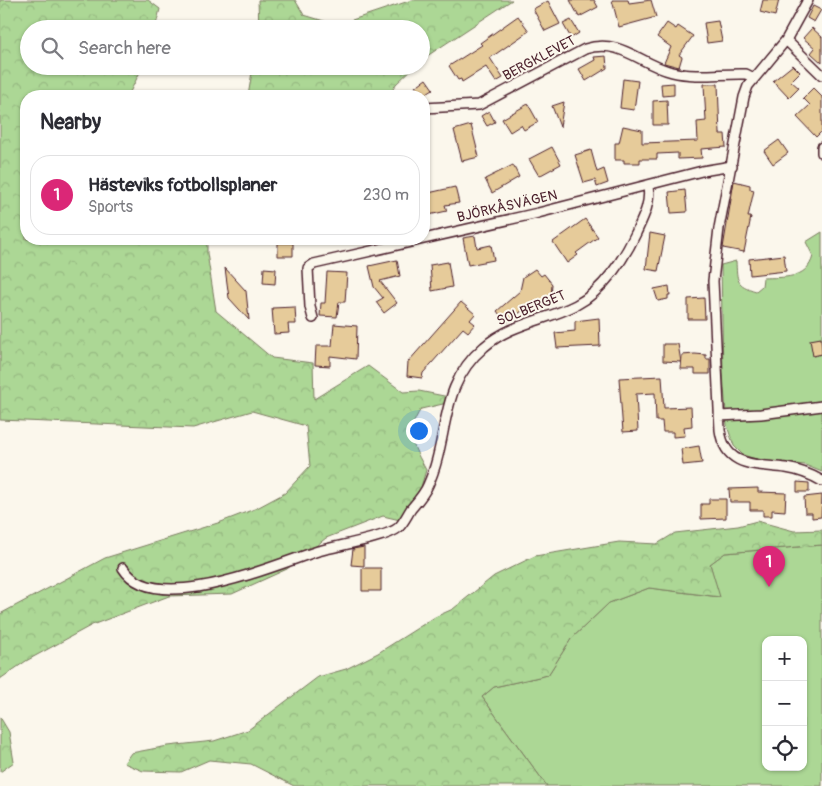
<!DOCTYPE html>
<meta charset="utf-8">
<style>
:root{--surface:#fff;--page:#f7f7f7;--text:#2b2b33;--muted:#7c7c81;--line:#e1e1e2;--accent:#db2777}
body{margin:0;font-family:Pangolin,sans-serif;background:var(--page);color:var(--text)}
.controls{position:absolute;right:15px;bottom:15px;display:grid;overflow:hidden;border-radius:10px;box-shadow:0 1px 4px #0004}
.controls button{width:45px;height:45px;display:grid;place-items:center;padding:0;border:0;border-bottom:1px solid var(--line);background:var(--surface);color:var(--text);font:25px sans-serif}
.you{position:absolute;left:418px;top:430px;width:18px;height:18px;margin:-12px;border:4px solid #fff;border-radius:50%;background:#1a73e8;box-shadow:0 0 0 8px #1a73e833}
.badge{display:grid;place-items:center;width:32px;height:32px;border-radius:50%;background:var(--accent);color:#fff;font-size:16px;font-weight:700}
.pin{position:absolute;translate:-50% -41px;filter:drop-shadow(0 1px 2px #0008)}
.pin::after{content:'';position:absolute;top:26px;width:18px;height:15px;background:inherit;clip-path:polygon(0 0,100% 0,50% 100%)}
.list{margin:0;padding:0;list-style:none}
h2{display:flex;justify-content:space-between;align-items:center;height:65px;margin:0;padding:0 20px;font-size:21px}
h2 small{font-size:16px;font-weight:400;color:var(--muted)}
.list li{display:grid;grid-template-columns:32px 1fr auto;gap:15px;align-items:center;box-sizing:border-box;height:80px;margin:0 10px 10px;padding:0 10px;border:1px solid var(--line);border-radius:20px}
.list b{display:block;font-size:19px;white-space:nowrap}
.list p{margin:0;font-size:16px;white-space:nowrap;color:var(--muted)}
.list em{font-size:16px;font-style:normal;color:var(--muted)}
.icon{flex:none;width:28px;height:28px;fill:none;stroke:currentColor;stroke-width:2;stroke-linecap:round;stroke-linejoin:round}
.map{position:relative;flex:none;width:822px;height:786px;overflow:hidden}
.search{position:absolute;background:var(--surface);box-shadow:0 1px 4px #0004;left:20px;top:20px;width:410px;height:55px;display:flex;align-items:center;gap:12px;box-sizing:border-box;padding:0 18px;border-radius:28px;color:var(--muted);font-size:19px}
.panel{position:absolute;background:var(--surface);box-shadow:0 1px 4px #0004;left:20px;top:90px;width:410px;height:155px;border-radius:20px}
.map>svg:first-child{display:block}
</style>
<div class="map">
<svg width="822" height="786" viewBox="0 0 822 786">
<defs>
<pattern id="forest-crowns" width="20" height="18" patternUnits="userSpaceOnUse" patternTransform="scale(1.25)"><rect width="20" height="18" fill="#acd795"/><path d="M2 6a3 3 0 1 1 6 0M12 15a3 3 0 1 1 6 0" fill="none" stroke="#96b881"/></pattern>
</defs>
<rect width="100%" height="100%" fill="#fbf7ec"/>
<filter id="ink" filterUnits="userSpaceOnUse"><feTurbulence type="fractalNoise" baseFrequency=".02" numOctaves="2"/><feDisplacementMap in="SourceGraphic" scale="10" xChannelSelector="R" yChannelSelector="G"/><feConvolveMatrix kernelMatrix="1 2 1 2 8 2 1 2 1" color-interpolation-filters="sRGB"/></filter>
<g filter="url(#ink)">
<path fill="#acd795" stroke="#7b7b60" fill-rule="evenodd" d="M 822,232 L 822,472 L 805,465 L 762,461 L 743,455 L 734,446 L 727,426 L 723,373 L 721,265 L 736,261 C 737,281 736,285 756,291 L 762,286 L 763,278 C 783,277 807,280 813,256 L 806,242 Z
M 822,545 L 822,786 L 547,786 L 482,697 L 494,687 L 548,675 L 571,639 L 609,603 L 649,588 L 719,597 L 710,564 L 725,553 ZM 766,640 L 803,640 L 803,767 L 766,767 Z"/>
<path fill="url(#forest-crowns)" stroke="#7b7b60" d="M 0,0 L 148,0 L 160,9 L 155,29 L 29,29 L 29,66 L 143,66 L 128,96 L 26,96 L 26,239 L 207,239 L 207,253 L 216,311 L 272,358 L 313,363 L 314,399 L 368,366 L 403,392 L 419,391 L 449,397 L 443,404 L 421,409 C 404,435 413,445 426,470 L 421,487 L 400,520 L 383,516 L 326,538 L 287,569 L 232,594 L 169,596 L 92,625 L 26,661 L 0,679 L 0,614 L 105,558 L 221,522 L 257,508 L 285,493 L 310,466 L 306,426 L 252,411 L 193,428 L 0,420 Z
M 258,0 L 295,0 L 304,15 L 337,25 L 412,0 L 512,0 L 421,60 L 421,29 L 259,29 Z
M 253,66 L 415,66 L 396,84 L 389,96 L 248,96 Z
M 757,521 L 794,531 L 822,530 L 822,545 L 725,553 L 710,564 L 720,597 L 649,588 L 609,603 L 571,639 L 548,675 L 494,687 L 482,697 L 547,786 L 294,786 L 251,764 L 209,760 L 181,772 L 143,771 L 124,763 L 131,753 L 168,746 L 214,741 L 248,730 L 318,677 L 346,669 L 378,653 L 435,617 L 453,609 L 494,576 L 535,556 L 619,542 L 657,544 L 675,533 L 738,526 Z
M 0,717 L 9,732 L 14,762 L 0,772 Z"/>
<path fill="#e6cb9a" stroke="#4a1f2b" d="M 570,0 L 594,0 L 598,7 L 579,17 Z
M 612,0 L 628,0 L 629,3 L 651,0 L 656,17 L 619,27 Z
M 763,0 L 779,0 L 775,16 L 760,12 Z
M 548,1 L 560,24 L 545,31 L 533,9 Z
M 813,6 L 821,10 L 814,22 L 807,18 Z
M 518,16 L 529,31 L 490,58 L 503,78 L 496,82 L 486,67 L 462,82 L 461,79 L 458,80 L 449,66 L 482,45 L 480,43 Z
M 571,20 L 579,33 L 571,38 L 563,24 Z
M 718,21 L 722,41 L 707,43 L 704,23 Z
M 667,23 L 676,29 L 678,26 L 693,36 L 679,55 L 682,57 L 679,67 L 664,63 L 671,47 L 657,37 Z
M 812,28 L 822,37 L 822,63 L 811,53 L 815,48 L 803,38 Z
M 606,56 L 607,68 L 586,81 L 579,69 L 595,60 L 594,57 Z
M 793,65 L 800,72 L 791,81 L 799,88 L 789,98 L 773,81 Z
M 426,79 L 433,89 L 422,96 L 415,87 Z
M 623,79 L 638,81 L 634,110 L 620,108 Z
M 674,83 L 674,95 L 662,96 L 661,84 Z
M 704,84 L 718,84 L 720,134 L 725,134 L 726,147 L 701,149 L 702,158 L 678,159 L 678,153 L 657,154 L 657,159 L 640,159 L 640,163 L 624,163 L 624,160 L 615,160 L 615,143 L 619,143 L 623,126 L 642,130 L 642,143 L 698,141 L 697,122 L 706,121 Z
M 813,88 L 822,97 L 822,131 L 816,137 L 797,117 L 810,105 L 803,98 Z
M 667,100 L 668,125 L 653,125 L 653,101 Z
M 564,102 L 560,127 L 552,106 Z
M 528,104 L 538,122 L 524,130 L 521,125 L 510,132 L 502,119 Z
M 489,111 L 495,122 L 487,126 L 481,116 Z
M 471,125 L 479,157 L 462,161 L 454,130 Z
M 779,140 L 788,153 L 773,164 L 764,151 Z
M 552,147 L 561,164 L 539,176 L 529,159 Z
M 591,150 L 597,172 L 604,169 L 608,183 L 597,187 L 595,180 L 584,183 L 575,155 Z
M 513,165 L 519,177 L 492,193 L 485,179 Z
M 734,181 L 750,185 L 750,189 L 754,190 L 748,217 L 751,217 L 744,252 L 723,248 Z
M 455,187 L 459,203 L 445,205 L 447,211 L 424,216 L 424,194 Z
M 685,190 L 687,212 L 671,213 L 669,192 Z
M 585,219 L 598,237 L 576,253 L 578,255 L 567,263 L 553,242 Z
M 650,233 L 665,236 L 658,271 L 646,269 Z
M 475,236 L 477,248 L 491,245 L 494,260 L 468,265 L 463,238 Z
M 278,243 L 293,243 L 293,256 L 278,256 Z
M 784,255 L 786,271 L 750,275 L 749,259 Z
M 397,260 L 400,276 L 380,281 L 397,303 L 384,313 L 376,302 L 383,298 L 374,287 L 369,266 Z
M 448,262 L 452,287 L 432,291 L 430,265 Z
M 225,268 L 246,291 L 249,320 L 229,298 Z
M 264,268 L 276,269 L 275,284 L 263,283 Z
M 535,269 L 541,276 L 544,274 L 552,284 L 551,299 L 544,304 L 534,302 L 506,323 L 497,311 L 520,291 L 523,277 Z
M 327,272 L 347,273 L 345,302 L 339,302 L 337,317 L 320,316 L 321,303 L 325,303 Z
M 669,286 L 670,295 L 668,295 L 668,299 L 658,301 L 654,289 Z
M 704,298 L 705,319 L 688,319 L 688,299 Z
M 461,302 L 475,314 L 470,320 L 475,324 L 468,332 L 463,328 L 423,373 L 422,378 L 407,376 L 408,362 Z
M 295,307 L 296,324 L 288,324 L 289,333 L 274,334 L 272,308 Z
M 599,318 L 600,346 L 557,348 L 555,333 L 575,331 L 575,321 Z
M 334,324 L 357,326 L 356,359 L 330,356 L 330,366 L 315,365 L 316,346 L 332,346 Z
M 821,338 L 822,354 L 813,356 L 810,340 Z
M 663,344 L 678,344 L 681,362 L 663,361 Z
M 695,354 L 706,355 L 706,359 L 710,359 L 710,374 L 695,374 L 695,369 L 681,369 L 682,355 Z
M 662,376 L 664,408 L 691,407 L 692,426 L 684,427 L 685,436 L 673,437 L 673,432 L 663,432 L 662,421 L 656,421 L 655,393 L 636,394 L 638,431 L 623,432 L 619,378 Z
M 699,446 L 702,463 L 683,465 L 681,449 Z
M 797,482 L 809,483 L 809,492 L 797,492 Z
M 758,488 L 758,492 L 786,493 L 785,511 L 772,510 L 772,516 L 763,516 L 763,510 L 750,510 L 750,502 L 730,502 L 729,489 Z
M 822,495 L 821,517 L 812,518 L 812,513 L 805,513 L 804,497 Z
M 709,499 L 726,499 L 726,518 L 701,519 L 701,504 L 709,504 Z
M 364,547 L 364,566 L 351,565 L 353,549 Z
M 362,568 L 381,568 L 381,591 L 362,591 Z"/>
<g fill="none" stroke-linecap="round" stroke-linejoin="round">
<g stroke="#4a1f2b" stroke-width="12">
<path id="street" d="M 808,0 L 786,40 L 748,86 L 744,97 L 719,228 L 713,281 L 720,430 C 725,468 756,464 786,468 C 799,470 810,474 822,481
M 786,40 L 822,75
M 424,108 L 479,105 L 585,49 C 622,38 639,64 672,72 C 696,78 722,73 746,74 L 754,78
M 822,147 L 822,153
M 313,318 L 310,307 L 308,268 L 314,264 L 538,213 L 702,171 L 732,166
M 719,416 L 761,414 L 822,406
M 123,568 C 154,618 274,565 318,551 C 335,546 386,538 398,528 C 403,524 407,515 411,509 C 417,502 425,493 428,485 C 450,437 438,386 484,347 C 511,323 545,321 576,305 C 603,291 624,259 636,233 C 643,218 651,203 648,187"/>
</g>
<use href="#street" stroke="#fbf7ec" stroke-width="9"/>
</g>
</g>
<g text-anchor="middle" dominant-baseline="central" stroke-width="4" stroke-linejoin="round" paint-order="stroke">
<g font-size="14" fill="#4a1f2b" stroke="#fbf7ec">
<text transform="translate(539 58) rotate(-28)">BERGKLEVET</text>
<text transform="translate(507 206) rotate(-13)">BJÖRKÅSVÄGEN</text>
<text transform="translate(531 308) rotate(-22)">SOLBERGET</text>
</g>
</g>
</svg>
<div class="controls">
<button>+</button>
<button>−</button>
<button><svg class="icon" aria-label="locate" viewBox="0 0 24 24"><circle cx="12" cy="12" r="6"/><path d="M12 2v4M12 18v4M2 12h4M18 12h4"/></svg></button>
</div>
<div class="you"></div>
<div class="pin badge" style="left:769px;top:587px">1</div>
<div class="search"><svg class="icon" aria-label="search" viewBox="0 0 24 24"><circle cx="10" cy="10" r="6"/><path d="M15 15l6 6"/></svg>Search here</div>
<section class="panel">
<h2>Nearby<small></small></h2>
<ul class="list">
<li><span class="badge">1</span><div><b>Hästeviks fotbollsplaner</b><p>Sports</p></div><em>230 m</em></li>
</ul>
</section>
</div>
